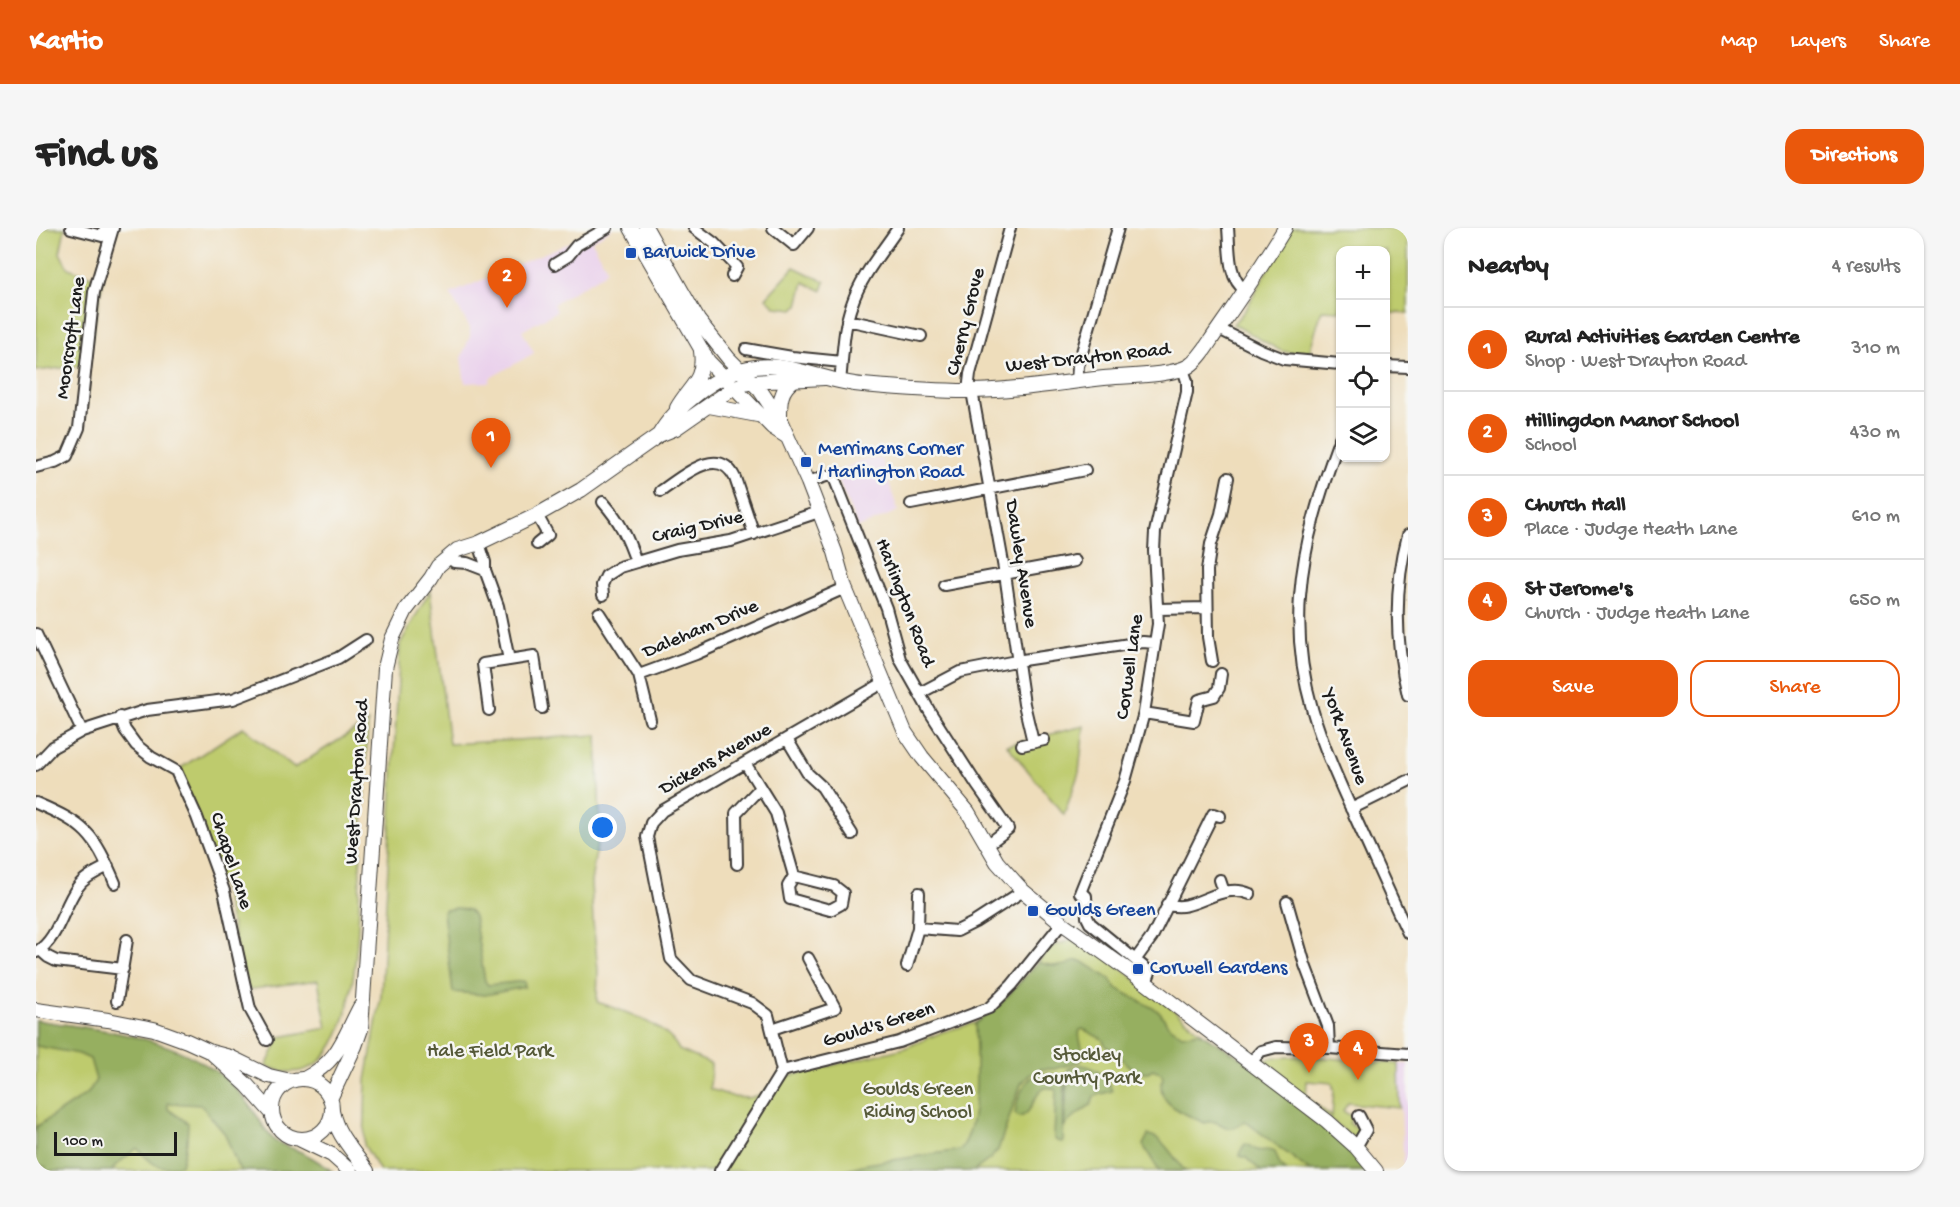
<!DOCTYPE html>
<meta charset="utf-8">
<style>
:root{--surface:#fff;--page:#f6f6f6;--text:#222;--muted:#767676;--line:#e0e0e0;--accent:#ea580c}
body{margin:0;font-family:"Gochi Hand",sans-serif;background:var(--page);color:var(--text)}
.controls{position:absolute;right:18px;top:18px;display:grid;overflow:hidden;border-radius:12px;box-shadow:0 2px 4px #0004}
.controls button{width:54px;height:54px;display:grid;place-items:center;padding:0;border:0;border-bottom:2px solid var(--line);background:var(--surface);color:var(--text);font:30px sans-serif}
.scale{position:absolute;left:18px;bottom:15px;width:123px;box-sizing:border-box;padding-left:6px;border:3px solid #1c1c1c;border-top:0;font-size:16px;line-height:21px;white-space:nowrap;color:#1c1c1c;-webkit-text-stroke:4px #f6f6f2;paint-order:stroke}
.you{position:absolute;left:567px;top:600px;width:21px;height:21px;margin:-15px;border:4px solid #fff;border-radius:50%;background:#1a73e8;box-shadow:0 0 0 9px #1a73e833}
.badge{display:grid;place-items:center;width:39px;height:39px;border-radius:50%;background:var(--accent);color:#fff;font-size:20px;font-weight:700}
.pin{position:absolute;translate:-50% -50px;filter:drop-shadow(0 2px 3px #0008)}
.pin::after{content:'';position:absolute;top:32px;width:21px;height:18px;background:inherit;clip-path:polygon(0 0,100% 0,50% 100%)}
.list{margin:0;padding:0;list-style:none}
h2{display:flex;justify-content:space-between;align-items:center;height:78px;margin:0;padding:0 24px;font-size:26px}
h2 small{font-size:20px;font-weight:400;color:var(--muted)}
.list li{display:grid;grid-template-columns:39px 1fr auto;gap:18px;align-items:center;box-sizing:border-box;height:84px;padding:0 24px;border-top:2px solid var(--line)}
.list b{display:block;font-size:22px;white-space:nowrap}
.list p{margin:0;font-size:20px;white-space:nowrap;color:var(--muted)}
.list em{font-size:20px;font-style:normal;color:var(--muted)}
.actions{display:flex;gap:12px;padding:18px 24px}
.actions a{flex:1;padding:14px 0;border:2px solid var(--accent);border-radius:18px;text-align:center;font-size:21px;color:var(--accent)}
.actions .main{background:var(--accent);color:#fff}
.icon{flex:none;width:33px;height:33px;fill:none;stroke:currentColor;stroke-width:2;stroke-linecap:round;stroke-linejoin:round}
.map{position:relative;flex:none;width:1372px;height:943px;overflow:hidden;border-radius:18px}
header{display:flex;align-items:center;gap:36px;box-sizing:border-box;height:84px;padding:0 30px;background:var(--accent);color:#fff}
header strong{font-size:28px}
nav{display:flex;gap:33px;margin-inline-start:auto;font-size:21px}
.intro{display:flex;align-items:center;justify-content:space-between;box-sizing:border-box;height:144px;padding:0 36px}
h1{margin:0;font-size:42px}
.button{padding:15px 27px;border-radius:18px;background:var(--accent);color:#fff;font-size:21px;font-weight:700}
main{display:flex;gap:36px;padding:0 36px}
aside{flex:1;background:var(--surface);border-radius:18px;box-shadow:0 2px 4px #0004}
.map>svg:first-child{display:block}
</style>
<header>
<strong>Kartio</strong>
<nav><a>Map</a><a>Layers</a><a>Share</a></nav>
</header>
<div class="intro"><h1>Find us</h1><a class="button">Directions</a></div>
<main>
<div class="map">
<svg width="1372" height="943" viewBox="0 0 1372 943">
<rect width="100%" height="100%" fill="#f6f6f2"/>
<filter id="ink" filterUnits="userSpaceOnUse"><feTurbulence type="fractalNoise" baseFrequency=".0167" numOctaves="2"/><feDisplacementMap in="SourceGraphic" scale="12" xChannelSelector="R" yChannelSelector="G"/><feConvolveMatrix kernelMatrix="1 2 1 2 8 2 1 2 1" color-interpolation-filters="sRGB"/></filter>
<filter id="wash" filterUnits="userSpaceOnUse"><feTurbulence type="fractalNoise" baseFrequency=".008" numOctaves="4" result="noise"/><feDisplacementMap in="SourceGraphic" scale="24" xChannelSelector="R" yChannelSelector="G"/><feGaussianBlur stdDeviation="1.35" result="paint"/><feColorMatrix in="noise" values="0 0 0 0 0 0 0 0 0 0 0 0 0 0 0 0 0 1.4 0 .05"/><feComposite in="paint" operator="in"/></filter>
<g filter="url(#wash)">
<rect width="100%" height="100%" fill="#edb"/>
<path fill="#ead1ec" d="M 562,0 L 577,0 L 556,13 L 571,41 L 566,47 L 517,76 L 521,83 L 486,103 L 498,125 L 454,150 L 454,154 L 429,155 L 425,130 L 434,108 L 434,100 L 414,66 L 551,7 Z
M 845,230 L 862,283 L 822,300 L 799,245 L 823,233 Z
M 1363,836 L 1372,836 L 1372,943 L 1368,943 Z"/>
<path fill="#becb6d" stroke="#6d7444" stroke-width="1.5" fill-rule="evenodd" d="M 0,0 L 29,0 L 24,25 L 32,40 L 67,52 L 51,137 L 0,143 Z
M 1255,0 L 1372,0 L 1372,85 L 1350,85 L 1350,22 L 1304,22 L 1304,83 L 1286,82 L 1272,128 L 1245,123 L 1197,96 L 1210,81 Z
M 758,39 L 789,54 L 786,63 L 768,54 L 762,77 L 758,81 L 740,79 L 730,70 Z
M 394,363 L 413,516 L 561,507 L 564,599 L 555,654 L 557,693 L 562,742 L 561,774 C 585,782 632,797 643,822 L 675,836 L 674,861 L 698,869 L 712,870 L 724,867 L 744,850 L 869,820 L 906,804 L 939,795 L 959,782 L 1016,718 L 1033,713 L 1041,705 L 1340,943 L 344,943 L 328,917 L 330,852 L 345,768 L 364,416 Z
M 332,494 C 330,542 327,591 324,639 C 322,692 327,879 230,838 L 244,809 L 291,800 L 282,752 L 210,762 L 188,663 L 140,543 L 207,499 L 258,540 Z
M 1048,498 L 1043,544 L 1028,587 L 971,517 Z
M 0,792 C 67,803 141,807 194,855 C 201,862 210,871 215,879 C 223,890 229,904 239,913 C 245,917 254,919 260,922 C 273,927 285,935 296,943 L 0,943 Z
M 1269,828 L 1363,836 L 1364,880 L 1312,875 L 1307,883 L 1317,889 L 1313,895 L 1320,900 L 1323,898 L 1324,900 L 1322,907 L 1316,909 L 1229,838 L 1227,834 L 1235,830 ZM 1271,853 L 1297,855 L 1297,860 L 1298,860 L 1296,889 L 1270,869 Z"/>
<path fill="#96af60" stroke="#59663e" stroke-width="1.5" d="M 421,680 L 433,682 L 438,688 L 449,753 L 452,757 L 488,753 L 489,759 L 449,767 L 417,764 L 407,684 L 409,682 Z
M 1038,733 L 1046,733 L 1074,751 L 1080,760 L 1124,784 L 1131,796 L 1146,807 L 1163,804 L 1214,835 L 1340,943 L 1274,943 L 1209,893 C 1205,895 1201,899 1196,900 C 1188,902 1184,890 1169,895 C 1150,886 1117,876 1127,850 L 1125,845 L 1117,841 L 1112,844 L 1101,844 L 1070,818 L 1066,811 L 1047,801 L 1044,802 C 1040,813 1052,822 1045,833 L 1018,841 L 1004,841 L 993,847 L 985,856 L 962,922 L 955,930 L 938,943 L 804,943 L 830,936 L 924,922 C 945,897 940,828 939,795 L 959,782 L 1002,734 C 1015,738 1026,741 1038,733 Z
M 0,792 C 67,803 141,807 194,855 C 201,862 210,871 215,879 C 223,890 229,904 239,913 C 245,917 254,919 260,922 C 273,927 285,935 296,943 L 206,943 L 201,937 L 189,906 L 165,877 L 132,875 L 132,881 L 152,895 L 151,914 L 145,937 C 121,943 116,936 101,920 L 79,938 L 76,943 L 8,943 L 10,939 L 0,936 L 0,899 L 52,865 L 60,852 L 54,831 L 43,826 L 0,818 Z
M 1044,837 C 1060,838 1071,849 1076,863 L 1058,868 L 1055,877 C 1049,880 1031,894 1028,899 L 1032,841 Z
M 1005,845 L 1018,846 L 1029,854 L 1027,914 L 1021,913 L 1018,910 L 1020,862 C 996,851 1002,885 983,889 L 979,886 C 981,870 988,849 1005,845 Z
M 1112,907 C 1127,908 1139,932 1149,943 L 1123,943 L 1107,917 Z
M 1209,916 C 1215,917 1216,920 1221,922 C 1227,924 1233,920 1239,924 L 1244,937 L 1251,943 L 1225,943 L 1210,930 L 1204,928 L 1206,920 Z"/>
</g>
<g filter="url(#ink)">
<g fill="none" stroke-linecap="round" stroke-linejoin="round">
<g stroke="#3c3934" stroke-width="14">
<path id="minor" d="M 35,0 L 66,8 L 69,0
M 658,0 L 678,15 L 701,39 L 696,48
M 737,0 L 758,17 L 772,0
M 1192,0 C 1194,20 1191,50 1209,62
M 519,36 L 532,28 L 541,17 L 571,0
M 811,92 L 885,108
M 1183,101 L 1225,122 L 1248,131 L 1304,136
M 710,121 L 756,129 L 806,134
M 1350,138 L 1372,139
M 1041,153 L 1042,138 L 1082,0
M 804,154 C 807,128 807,100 816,76 C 825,48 846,24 862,0
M 932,163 L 934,146 L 974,0
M 936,163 L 969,346 L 988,476 L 997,514
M 1304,210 C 1285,261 1268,313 1264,368 C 1258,452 1285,515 1319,589 C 1337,628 1354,667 1372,705
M 0,239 L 19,234 L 31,228 L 43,200 L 58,64 L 77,0
M 772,254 L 790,248 L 796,248 L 799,252 L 850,380 L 864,431 L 894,484 L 941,557 L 972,601 L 951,617
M 625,263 C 645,250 682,215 699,250 L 718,306
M 567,274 C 584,293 592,310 600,334
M 875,276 L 1049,242
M 1372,307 C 1358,359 1359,414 1372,467
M 443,315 L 449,334 L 449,342 L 462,378 L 473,432 L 498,428 L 506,480
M 501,316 L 512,307 L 501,287
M 418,334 L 431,335 L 449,342
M 908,357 L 1039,333
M 567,367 L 566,357 L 570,348 L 584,339 L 641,322 L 695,313 L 783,284
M 1122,381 L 1171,380
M 563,385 L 603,447 L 660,426 L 809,360
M 0,406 L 46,503
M 1176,433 L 1172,409 L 1171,342 L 1175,316 L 1185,286 L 1192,250
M 603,447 L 614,492
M 884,465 L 924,444 L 980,433 L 1107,414 L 1118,415
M 453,482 L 447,436 L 473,432
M 1108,485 L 1158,493 L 1163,472 L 1178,468 L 1183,460 L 1185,446
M 84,489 L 89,502 L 100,517 L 115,529 L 140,543 L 161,589 L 188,663 L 214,781 L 231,812
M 751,511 L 772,546 L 786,559 L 816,606
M 986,517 L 1008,512
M 709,535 L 740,585 L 758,648 L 752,658 L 754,671 L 794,682 L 805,676 L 807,665 L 798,658 L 758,648
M 0,537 L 17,519 L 46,503 L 111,482 L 197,471 L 302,430 L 330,412
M 0,575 C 49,596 58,605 79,655
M 1315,581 L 1372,553
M 701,636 L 700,585 L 724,560
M 1184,652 L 1188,664
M 1251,674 L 1269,737 L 1292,798 L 1293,820
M 1131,676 C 1158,687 1184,652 1214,666
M 882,700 L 883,665
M 4,722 L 12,729 L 20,733 L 87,741
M 0,724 C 22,712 27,679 41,660 C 48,649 61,644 72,638
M 1100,731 L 1116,709 L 1177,586 L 1184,588
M 871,738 L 882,700 L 921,703 L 939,694 L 987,663
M 1110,755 L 1114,744 L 1054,695 L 1051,689 L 1050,668 L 1044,665 L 1089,553 L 1108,485 L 1122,396 L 1118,323 L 1119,304 L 1151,164 L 1151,153 L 1147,141
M 81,773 L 91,712
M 736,801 L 799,780 L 772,730
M 1214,835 L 1225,823 L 1240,819 L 1293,820 L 1372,826
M 746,843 L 732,787 L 716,775 L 655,752 L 635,731 L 611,609 L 615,595 L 626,583 L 847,455
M 1320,919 L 1330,902 L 1323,888
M 684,943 L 746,843 L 863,814 L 953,780 L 976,757 L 1026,695"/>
</g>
<g stroke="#3c3934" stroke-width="16">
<path id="major" d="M 595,0 L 672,133 L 736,199 L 750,208
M 610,0 L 662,92 L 693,131 L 724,162 L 744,192 L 772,254 L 799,324 L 809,360 L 869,504 L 886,529 L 932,584 L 961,634 L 987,663 L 1026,695 L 1110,755 L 1291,893 L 1320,919 L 1340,943
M 673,178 L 727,188
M 641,180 C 654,157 669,153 665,123
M 744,192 C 744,176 743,162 758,152
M 623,207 C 638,180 681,146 712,140 C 752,132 788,154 827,157 C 862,160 897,163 932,163 C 977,163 1023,155 1068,150 C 1089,148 1136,148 1153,138 C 1165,130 1173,114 1181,103 C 1205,69 1228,35 1249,0
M 0,782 L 72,792 L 118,801 L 151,813 L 175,824 L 194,829 L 233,848 L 255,853
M 176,825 L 211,857 L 236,885
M236 881a30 30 0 1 1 60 0a30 30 0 1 1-60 0Z
M 268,851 C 303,833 307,811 324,779
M 294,871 L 319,818 L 325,801 L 349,440 L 356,411 L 370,382 L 395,350 L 402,338 L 421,322 L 443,315 L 501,287 L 545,262 L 623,207 L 640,200 L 699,159 L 715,154 L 788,150
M 296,883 C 301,908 317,922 331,943
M 263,911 L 296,927 L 314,943"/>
</g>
<use href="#minor" stroke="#fff" stroke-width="10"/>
<use href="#major" stroke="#fff" stroke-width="14"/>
</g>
</g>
<g fill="#1a4fb4" stroke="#f6f6f2" stroke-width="2">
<rect x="589" y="19" width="12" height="12" rx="3"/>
<rect x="764" y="228" width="12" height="12" rx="3"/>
<rect x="991" y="677" width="12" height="12" rx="3"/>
<rect x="1096" y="735" width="12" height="12" rx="3"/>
</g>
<g text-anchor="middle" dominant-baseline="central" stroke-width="5" stroke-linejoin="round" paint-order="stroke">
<g font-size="20" fill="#164399" stroke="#f6f6f2" text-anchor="start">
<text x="607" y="25">Barwick Drive</text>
<text x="782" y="222">Merrimans Corner<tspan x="782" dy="23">/ Harlington Road</tspan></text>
<text x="1009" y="683">Goulds Green</text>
<text x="1114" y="741">Corwell Gardens</text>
</g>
<g font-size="20" fill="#1c1c1c" stroke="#f6f6f2">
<text transform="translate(931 94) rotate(-76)">Cherry Grove</text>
<text transform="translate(36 110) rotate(-82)">Moorcroft Lane</text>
<text transform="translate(1052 131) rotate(-6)">West Drayton Road</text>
<text transform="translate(662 300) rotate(-13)">Craig Drive</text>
<text transform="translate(984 336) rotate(81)">Dawley Avenue</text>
<text transform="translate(868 375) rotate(69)">Harlington Road</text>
<text transform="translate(665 402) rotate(-23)">Daleham Drive</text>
<text transform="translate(1095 439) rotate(-82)">Corwell Lane</text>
<text transform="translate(1308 509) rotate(70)">York Avenue</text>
<text transform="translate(680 532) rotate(-30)">Dickens Avenue</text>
<text transform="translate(322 554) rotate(-86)">West Drayton Road</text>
<text transform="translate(194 633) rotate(72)">Chapel Lane</text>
<text transform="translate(843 798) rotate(-17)">Gould's Green</text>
</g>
<g font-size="20" fill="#555938" stroke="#f6f6f2">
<text x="454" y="824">Hale Field Park</text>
<text x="1051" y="828">Stockley<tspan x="1051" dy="23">Country Park</tspan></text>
<text x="882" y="862">Goulds Green<tspan x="882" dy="23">Riding School</tspan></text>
</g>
</g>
</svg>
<div class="controls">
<button>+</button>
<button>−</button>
<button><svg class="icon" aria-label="locate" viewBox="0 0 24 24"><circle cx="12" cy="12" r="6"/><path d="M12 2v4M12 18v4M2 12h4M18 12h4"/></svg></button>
<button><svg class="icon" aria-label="layers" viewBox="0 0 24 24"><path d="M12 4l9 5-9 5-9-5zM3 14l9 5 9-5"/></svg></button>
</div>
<div class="scale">100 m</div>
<div class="you"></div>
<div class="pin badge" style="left:455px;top:240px">1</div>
<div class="pin badge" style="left:471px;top:80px">2</div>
<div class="pin badge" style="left:1273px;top:845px">3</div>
<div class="pin badge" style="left:1322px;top:852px">4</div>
</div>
<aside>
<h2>Nearby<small>4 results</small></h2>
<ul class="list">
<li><span class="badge">1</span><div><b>Rural Activities Garden Centre</b><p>Shop · West Drayton Road</p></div><em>310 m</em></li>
<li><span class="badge">2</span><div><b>Hillingdon Manor School</b><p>School</p></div><em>430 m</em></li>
<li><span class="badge">3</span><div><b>Church Hall</b><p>Place · Judge Heath Lane</p></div><em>610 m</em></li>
<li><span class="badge">4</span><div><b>St Jerome's</b><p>Church · Judge Heath Lane</p></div><em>650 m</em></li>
</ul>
<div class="actions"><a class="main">Save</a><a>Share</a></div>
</aside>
</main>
